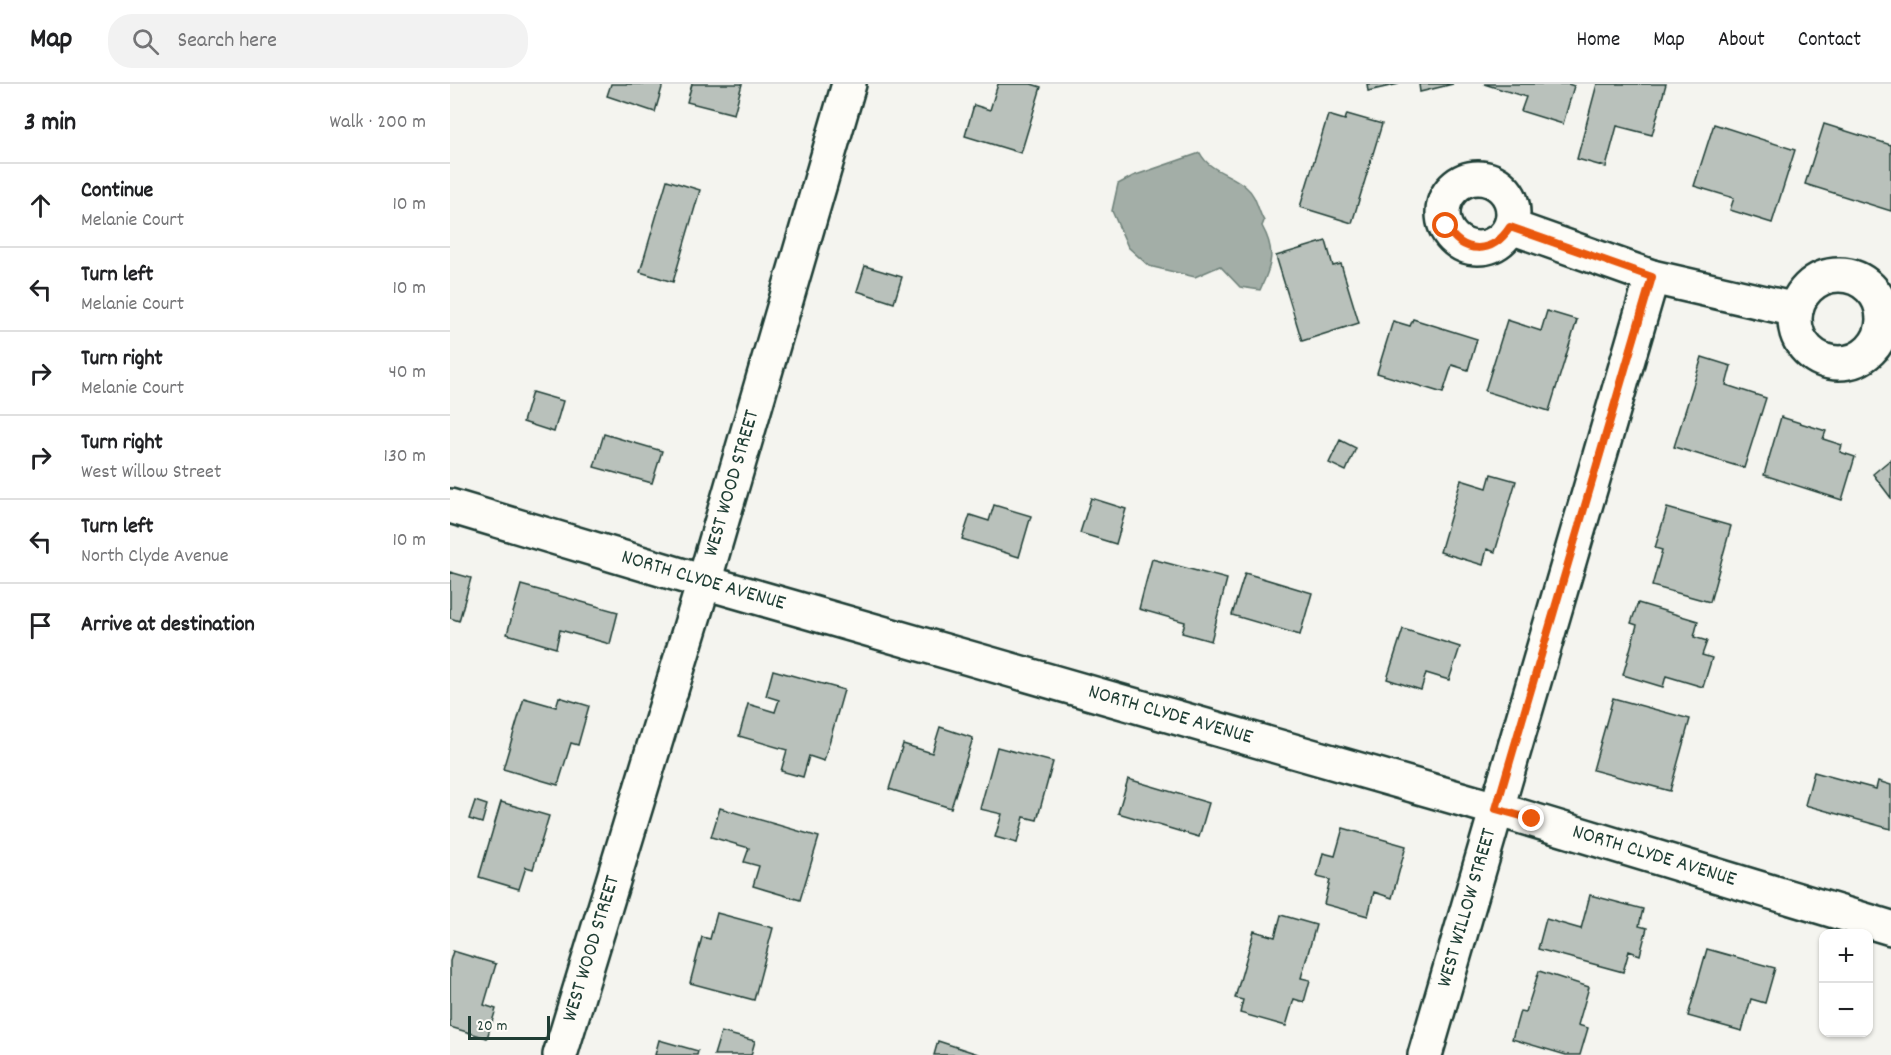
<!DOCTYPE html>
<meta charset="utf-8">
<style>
:root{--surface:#fff;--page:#f2f2f2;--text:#202124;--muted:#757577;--line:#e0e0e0}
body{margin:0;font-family:Dekko,sans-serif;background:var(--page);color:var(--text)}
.controls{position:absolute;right:18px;bottom:18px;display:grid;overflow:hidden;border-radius:12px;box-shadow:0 2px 4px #0004}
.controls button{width:54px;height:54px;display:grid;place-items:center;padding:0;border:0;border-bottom:2px solid var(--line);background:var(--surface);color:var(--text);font:30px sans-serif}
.scale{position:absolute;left:18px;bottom:15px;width:82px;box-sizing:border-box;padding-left:6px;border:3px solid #1f3d34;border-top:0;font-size:16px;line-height:21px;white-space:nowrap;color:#1f3d34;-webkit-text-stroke:4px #fdfcf7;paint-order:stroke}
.stop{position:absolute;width:18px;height:18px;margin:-14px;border:4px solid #ea580c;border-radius:50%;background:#fff}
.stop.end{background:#ea580c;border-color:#fff;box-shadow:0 2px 6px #0008}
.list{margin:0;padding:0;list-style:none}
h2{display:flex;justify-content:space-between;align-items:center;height:78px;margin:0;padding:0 24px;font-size:26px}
h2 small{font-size:20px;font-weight:400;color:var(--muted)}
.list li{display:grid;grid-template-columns:39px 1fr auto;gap:18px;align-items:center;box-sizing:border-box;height:84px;padding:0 24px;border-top:2px solid var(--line)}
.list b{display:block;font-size:22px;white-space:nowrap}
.list p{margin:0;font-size:20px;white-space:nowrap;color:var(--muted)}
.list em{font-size:20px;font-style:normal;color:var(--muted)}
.icon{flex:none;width:33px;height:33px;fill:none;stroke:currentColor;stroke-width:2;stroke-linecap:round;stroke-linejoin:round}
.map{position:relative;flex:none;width:1441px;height:971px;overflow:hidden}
header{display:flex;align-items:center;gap:36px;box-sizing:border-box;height:84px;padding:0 30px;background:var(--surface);border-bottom:2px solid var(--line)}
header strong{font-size:28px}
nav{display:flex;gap:33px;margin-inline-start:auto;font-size:21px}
.search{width:420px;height:54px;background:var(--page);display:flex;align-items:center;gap:15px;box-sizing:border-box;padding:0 21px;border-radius:24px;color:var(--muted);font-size:22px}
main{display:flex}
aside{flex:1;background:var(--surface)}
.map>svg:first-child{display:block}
</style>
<header>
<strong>Map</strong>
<div class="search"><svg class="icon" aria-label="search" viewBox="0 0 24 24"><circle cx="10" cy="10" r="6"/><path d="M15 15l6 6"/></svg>Search here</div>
<nav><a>Home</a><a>Map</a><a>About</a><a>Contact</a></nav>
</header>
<main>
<aside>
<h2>3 min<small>Walk · 200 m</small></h2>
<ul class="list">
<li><svg class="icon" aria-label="ahead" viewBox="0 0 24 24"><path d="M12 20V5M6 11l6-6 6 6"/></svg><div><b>Continue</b><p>Melanie Court</p></div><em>10 m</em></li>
<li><svg class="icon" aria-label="left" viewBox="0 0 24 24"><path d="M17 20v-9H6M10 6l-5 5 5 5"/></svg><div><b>Turn left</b><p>Melanie Court</p></div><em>10 m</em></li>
<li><svg class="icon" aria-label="right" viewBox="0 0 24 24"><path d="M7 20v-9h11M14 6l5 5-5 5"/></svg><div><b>Turn right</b><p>Melanie Court</p></div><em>40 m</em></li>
<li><svg class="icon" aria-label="right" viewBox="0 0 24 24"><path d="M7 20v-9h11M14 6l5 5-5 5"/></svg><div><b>Turn right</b><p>West Willow Street</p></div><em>130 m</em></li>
<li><svg class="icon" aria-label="left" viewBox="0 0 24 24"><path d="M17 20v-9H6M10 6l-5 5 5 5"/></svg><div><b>Turn left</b><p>North Clyde Avenue</p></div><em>10 m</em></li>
<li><svg class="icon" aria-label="arrive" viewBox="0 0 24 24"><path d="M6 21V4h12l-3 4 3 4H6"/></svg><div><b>Arrive at destination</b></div></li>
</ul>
</aside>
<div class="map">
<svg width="1441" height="971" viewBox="0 0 1441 971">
<rect width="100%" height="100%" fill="#f4f4ef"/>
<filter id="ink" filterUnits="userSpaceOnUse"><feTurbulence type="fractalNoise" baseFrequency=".0167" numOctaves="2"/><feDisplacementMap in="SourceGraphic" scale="12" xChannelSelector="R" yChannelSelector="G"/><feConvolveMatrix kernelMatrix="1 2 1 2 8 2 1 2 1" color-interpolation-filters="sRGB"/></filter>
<g filter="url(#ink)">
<path fill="#a3aea7" stroke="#6e8179" stroke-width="1.5" d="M 750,69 C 760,88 781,89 796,103 C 807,112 807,125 814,137 L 812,142 C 826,167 822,181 810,206 L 790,203 L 770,182 L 745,193 L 699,182 L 678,163 L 662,127 L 668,100 L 683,92 Z"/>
<path fill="#b9c1bb" stroke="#1f3d34" stroke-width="1.5" d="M 161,0 L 213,0 L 205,28 L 157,12 Z
M 242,0 L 292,0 L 284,30 L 237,18 Z
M 548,0 L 581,0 L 591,3 L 571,69 L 515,52 L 524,21 L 540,26 Z
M 917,0 L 949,0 L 918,7 Z
M 969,0 L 1003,0 L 970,8 Z
M 1034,0 L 1118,0 L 1124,2 L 1113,40 L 1071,27 L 1076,13 Z
M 1147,0 L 1216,0 L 1202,51 L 1167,42 L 1156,83 L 1127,75 Z
M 897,30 L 932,40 L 902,139 L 850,123 L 878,31 L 895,36 Z
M 1264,40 L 1345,66 L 1322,139 L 1280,126 L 1284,114 L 1244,102 Z
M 1374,40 L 1441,61 L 1441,127 L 1355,100 Z
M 217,96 L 250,106 L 223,198 L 190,188 Z
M 876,157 L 883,182 L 891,180 L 909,239 L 852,257 L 826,172 Z
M 415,182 L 452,193 L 444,219 L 407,207 Z
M 1097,227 L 1127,236 L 1099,327 L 1035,307 L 1057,236 L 1091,247 Z
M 963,235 L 1027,255 L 1018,286 L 1002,281 L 993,309 L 927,289 L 943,237 L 960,242 Z
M 1252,273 L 1281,282 L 1276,301 L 1316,314 L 1294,384 L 1224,363 Z
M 82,308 L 113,317 L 104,348 L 73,338 Z
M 1331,333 L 1376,347 L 1373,355 L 1392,361 L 1390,368 L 1405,373 L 1392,416 L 1314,391 Z
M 154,350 L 212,367 L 202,399 L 144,383 Z
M 890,356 L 906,364 L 896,387 L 879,379 Z
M 1441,375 L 1441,414 L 1423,390 Z
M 1041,390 L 1066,397 L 1045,468 L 1037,465 L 1033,481 L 990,468 L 1011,396 L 1037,404 Z
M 641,414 L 676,425 L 666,460 L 630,449 Z
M 544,421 L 581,432 L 569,473 L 512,455 L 520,431 L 539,437 Z
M 1217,424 L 1281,442 L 1260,518 L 1202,502 L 1212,466 L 1205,464 Z
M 702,475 L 777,495 L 761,557 L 732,549 L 735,538 L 689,525 Z
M 0,488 L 21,494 L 9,537 L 0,534 Z
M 795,489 L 862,509 L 850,551 L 782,531 Z
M 71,501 L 168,528 L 160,560 L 110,546 L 106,564 L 57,550 Z
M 1188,519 L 1248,537 L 1244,553 L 1257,557 L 1252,571 L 1262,574 L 1253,603 L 1216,592 L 1213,603 L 1173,591 L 1187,541 L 1181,539 Z
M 953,545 L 1010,563 L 999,596 L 976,589 L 971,606 L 937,595 Z
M 323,586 L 394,606 L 374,677 L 359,672 L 353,693 L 331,687 L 337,666 L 289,652 L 298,620 L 325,628 L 329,616 L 316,612 Z
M 109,613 L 139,622 L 128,661 L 121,659 L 108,701 L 53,685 L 74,614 L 106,623 Z
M 1163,614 L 1240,635 L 1220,707 L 1143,686 Z
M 490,643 L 523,654 L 501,724 L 439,705 L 453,660 L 482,669 Z
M 547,663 L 603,678 L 587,736 L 574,733 L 567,759 L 545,753 L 552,730 L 530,725 Z
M 1364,688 L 1426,705 L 1428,697 L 1441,701 L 1441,745 L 1355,721 Z
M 678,695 L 759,719 L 749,753 L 668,729 Z
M 25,717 L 37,721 L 32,739 L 19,735 Z
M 51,718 L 99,732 L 83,785 L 76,783 L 69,805 L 29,793 Z
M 270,724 L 369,753 L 350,816 L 303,802 L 309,782 L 294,778 L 299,764 L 261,753 Z
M 893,744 L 956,762 L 942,814 L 924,808 L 918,832 L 874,820 L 880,796 L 867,793 L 873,769 L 885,772 Z
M 1140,811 L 1193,825 L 1189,842 L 1197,844 L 1190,871 L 1179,867 L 1173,888 L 1088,865 L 1096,835 L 1131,845 Z
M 267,829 L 323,844 L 304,916 L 240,899 L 252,853 L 260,855 Z
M 831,831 L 866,841 L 851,894 L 860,896 L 854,918 L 844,915 L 836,942 L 790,929 L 793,916 L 785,914 L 804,847 L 825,853 Z
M 1257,865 L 1325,884 L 1315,919 L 1301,915 L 1292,947 L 1238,932 Z
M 3,867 L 46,880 L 34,921 L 46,925 L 37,954 L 0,943 L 0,877 Z
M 1089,887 L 1139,903 L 1128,941 L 1138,944 L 1130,971 L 1116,971 L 1062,955 L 1070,927 L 1076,928 Z
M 271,948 L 305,957 L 301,971 L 264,971 Z
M 209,956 L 248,967 L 247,971 L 205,971 Z
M 488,957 L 531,971 L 484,971 Z"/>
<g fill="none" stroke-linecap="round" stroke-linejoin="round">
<g stroke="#1f3d34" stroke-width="38">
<g id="minor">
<circle cx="1028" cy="129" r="35"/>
<path d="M 1061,143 L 1202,193 L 1346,226"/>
<circle cx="1389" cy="235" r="44"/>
<path id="s1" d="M 0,422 L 254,498 L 1046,725 L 1441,844"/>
<path id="s2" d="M 110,971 L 254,498 L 399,0"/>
<path id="s3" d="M 975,971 L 1202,193"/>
</g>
</g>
<use href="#minor" stroke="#fdfcf7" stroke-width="33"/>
</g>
</g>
<g fill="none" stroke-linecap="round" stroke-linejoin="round" filter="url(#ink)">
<path stroke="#ea580c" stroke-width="8" d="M 996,142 C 1013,171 1042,171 1060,143 L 1202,193 L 1046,725 L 1082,735"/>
</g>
<g text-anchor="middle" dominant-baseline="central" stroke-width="4.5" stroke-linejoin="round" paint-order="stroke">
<g font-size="21" fill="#1f3d34" stroke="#fdfcf7">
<text stroke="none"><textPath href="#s2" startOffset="597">WEST WOOD STREET</textPath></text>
<text stroke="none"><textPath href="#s1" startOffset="264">NORTH CLYDE AVENUE</textPath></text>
<text stroke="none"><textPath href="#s1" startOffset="750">NORTH CLYDE AVENUE</textPath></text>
<text stroke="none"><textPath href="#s1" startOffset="1254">NORTH CLYDE AVENUE</textPath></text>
<text stroke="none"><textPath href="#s3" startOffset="153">WEST WILLOW STREET</textPath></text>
<text stroke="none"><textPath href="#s2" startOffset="111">WEST WOOD STREET</textPath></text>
</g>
</g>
</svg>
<div class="controls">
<button>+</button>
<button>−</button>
</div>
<div class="scale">20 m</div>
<div class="stop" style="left:996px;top:142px"></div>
<div class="stop end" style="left:1082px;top:735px"></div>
</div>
</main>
